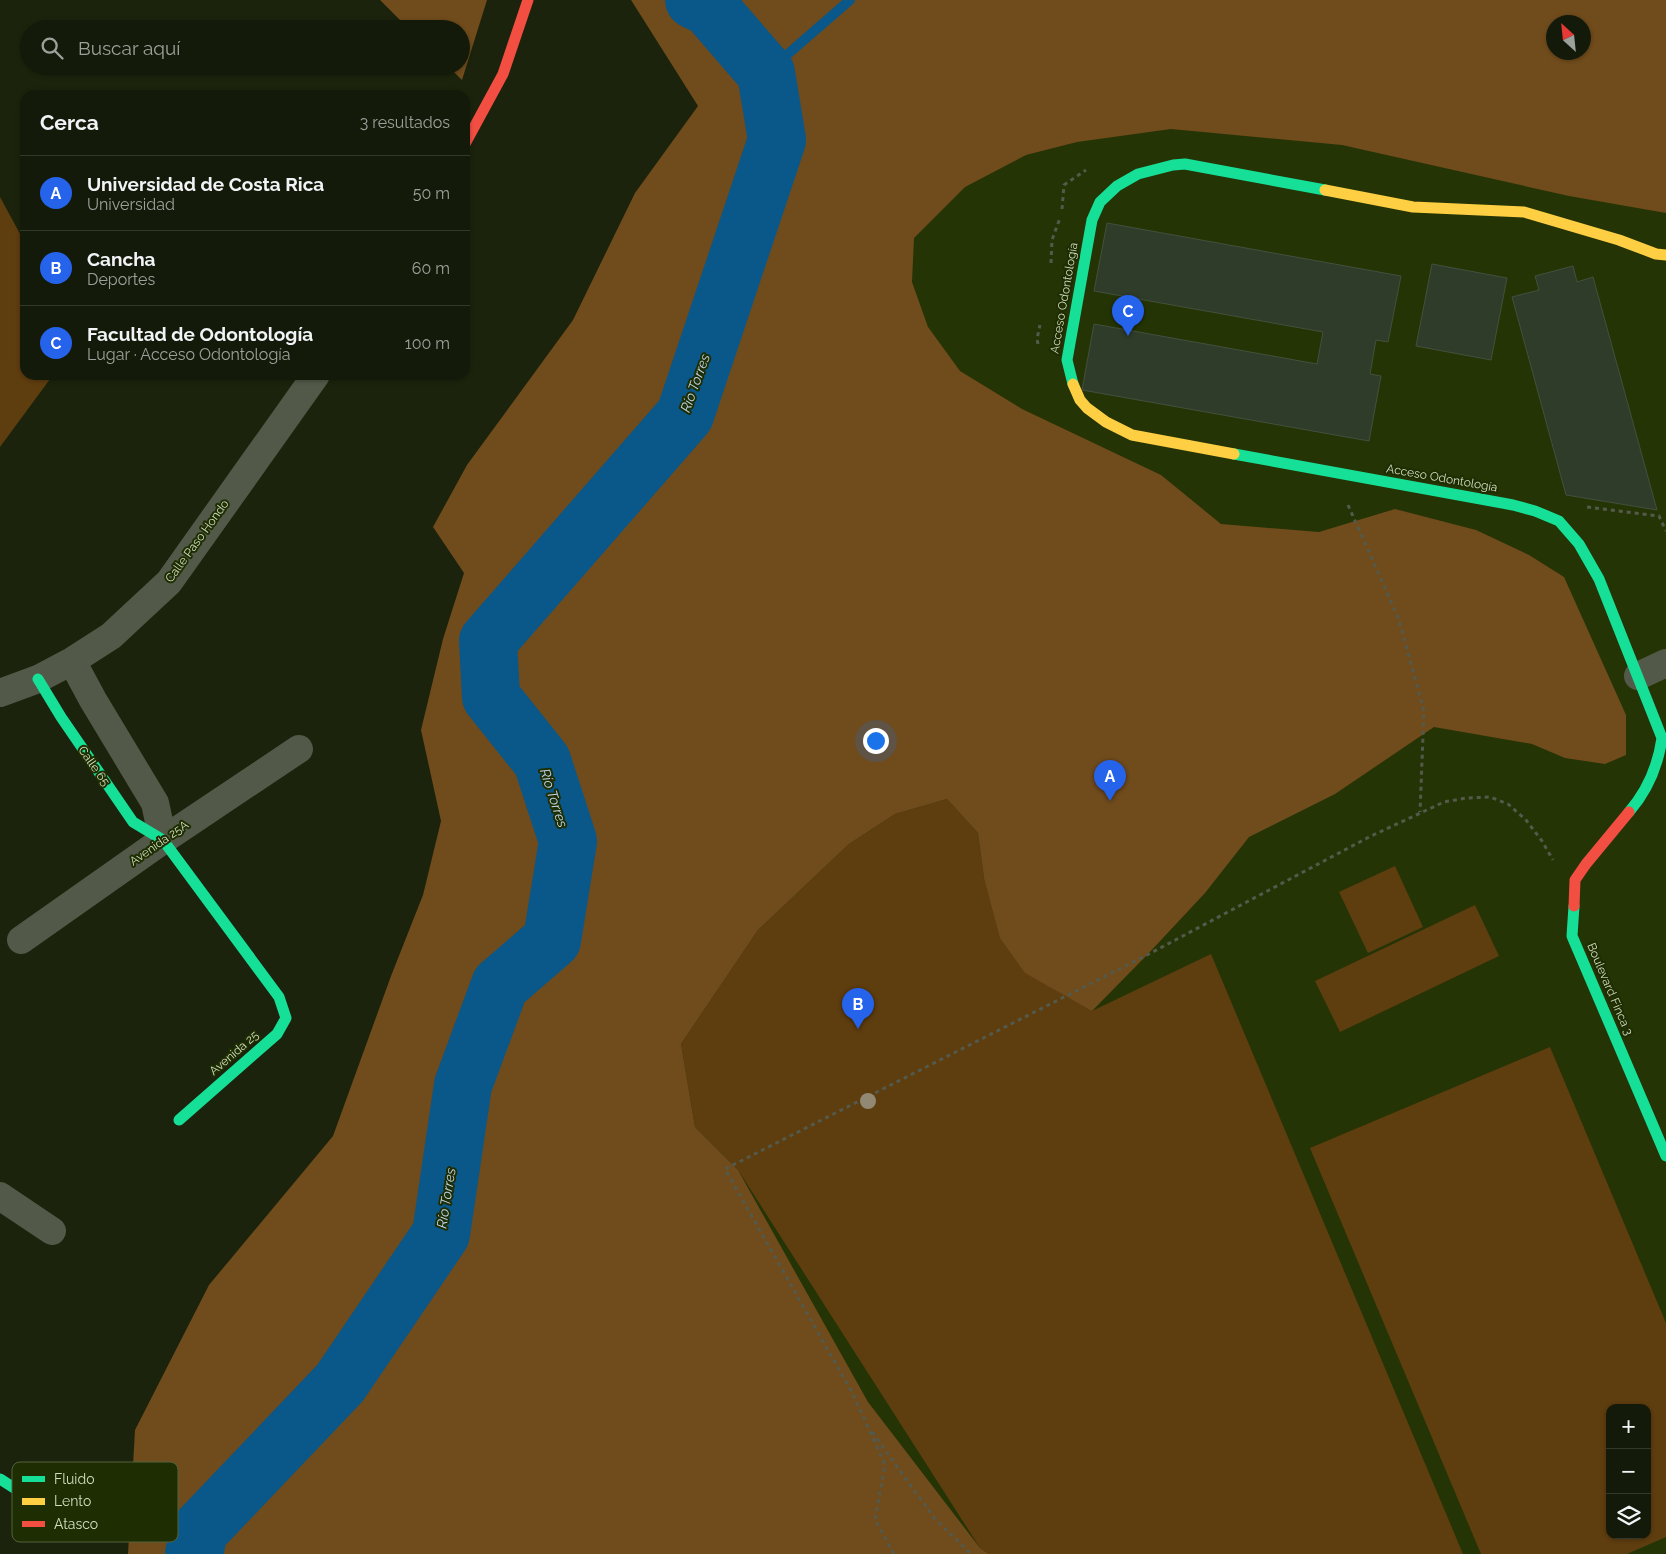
<!DOCTYPE html>
<html lang="es">
<meta charset="utf-8">
<style>
:root{--surface:#141a09;--page:#1d2312;--text:#f1f3f6;--muted:#9da19c;--line:#33382a;--accent:#2563eb}
body{margin:0;font-family:Raleway,sans-serif;background:var(--page);color:var(--text)}
.controls{position:absolute;right:15px;bottom:15px;display:grid;overflow:hidden;border-radius:10px;box-shadow:0 1px 4px #0004}
.controls button{width:45px;height:45px;display:grid;place-items:center;padding:0;border:0;border-bottom:1px solid var(--line);background:var(--surface);color:var(--text);font:25px sans-serif}
.compass{position:absolute;left:1546px;top:15px;width:45px;height:45px;border-radius:50%;background:var(--surface);box-shadow:0 1px 4px #0004;rotate:333deg}
.you{position:absolute;left:875px;top:740px;width:18px;height:18px;margin:-12px;border:4px solid #fff;border-radius:50%;background:#1a73e8;box-shadow:0 0 0 8px #1a73e833}
.badge{display:grid;place-items:center;width:32px;height:32px;border-radius:50%;background:var(--accent);color:#fff;font-size:16px;font-weight:700}
.pin{position:absolute;translate:-50% -41px;filter:drop-shadow(0 1px 2px #0008)}
.pin::after{content:'';position:absolute;top:26px;width:18px;height:15px;background:inherit;clip-path:polygon(0 0,100% 0,50% 100%)}
.list{margin:0;padding:0;list-style:none}
h2{display:flex;justify-content:space-between;align-items:center;height:65px;margin:0;padding:0 20px;font-size:21px}
h2 small{font-size:16px;font-weight:400;color:var(--muted)}
.list li{display:grid;grid-template-columns:32px 1fr auto;gap:15px;align-items:center;box-sizing:border-box;height:75px;padding:0 20px;border-top:1px solid var(--line)}
.list b{display:block;font-size:19px;white-space:nowrap}
.list p{margin:0;font-size:16px;white-space:nowrap;color:var(--muted)}
.list em{font-size:16px;font-style:normal;color:var(--muted)}
.icon{flex:none;width:28px;height:28px;fill:none;stroke:currentColor;stroke-width:2;stroke-linecap:round;stroke-linejoin:round}
.map{position:relative;flex:none;width:1666px;height:1554px;overflow:hidden}
.search{position:absolute;background:var(--surface);box-shadow:0 1px 4px #0004;left:20px;top:20px;width:450px;height:55px;display:flex;align-items:center;gap:12px;box-sizing:border-box;padding:0 18px;border-radius:28px;color:var(--muted);font-size:19px}
.panel{position:absolute;background:var(--surface);box-shadow:0 1px 4px #0004;left:20px;top:90px;width:450px;height:290px;border-radius:15px}
.map>svg:first-child{display:block}
</style>
<div class="map">
<svg width="1666" height="1554" viewBox="0 0 1666 1554">
<rect width="100%" height="100%" fill="#1b230c"/>
<path fill="#253405" fill-rule="evenodd" d="M 1666,0 L 1666,1554 L 194,1554 L 777,141 ZM 1554,22 L 1584,22 L 1584,52 L 1554,52 ZM 1610,1408 L 1647,1408 L 1647,1535 L 1610,1535 Z"/>
<path fill="#5e3d0f" fill-rule="evenodd" d="M 0,197 L 25,243 L 25,375 L 53,375 L 0,447 Z
M 947,799 L 978,833 L 984,878 L 1092,1011 L 1211,954 L 1463,1554 L 989,1554 L 980,1548 L 738,1170 L 695,1127 L 681,1044 L 758,930 L 849,844 L 895,814 Z
M 1395,866 L 1423,927 L 1368,953 L 1339,892 Z
M 1475,905 L 1499,956 L 1340,1032 L 1315,981 Z
M 1550,1047 L 1666,1323 L 1666,1537 L 1627,1554 L 1481,1554 L 1310,1148 ZM 1610,1408 L 1647,1408 L 1647,1535 L 1610,1535 Z"/>
<path fill="#704b1c" fill-rule="evenodd" d="M 380,0 L 487,0 L 462,80 L 448,66 L 461,66 L 461,29 L 409,29 Z
M 631,0 L 1666,0 L 1666,213 L 1569,196 L 1342,145 L 1171,129 L 1077,142 L 1026,155 L 965,187 L 914,238 L 912,282 L 928,327 L 960,371 L 1022,409 L 1161,475 L 1221,524 L 1319,532 L 1395,509 L 1476,530 L 1529,555 L 1564,577 L 1626,715 L 1626,755 L 1605,764 L 1565,758 L 1532,744 L 1434,727 L 1335,794 L 1249,837 L 1205,893 L 1147,955 L 1092,1011 L 1025,973 L 1000,938 L 984,878 L 978,833 L 947,799 L 895,814 L 849,844 L 758,930 L 681,1044 L 695,1127 L 738,1170 L 868,1402 L 980,1548 L 989,1554 L 128,1554 L 135,1430 L 209,1285 L 333,1136 L 391,976 L 423,895 L 441,821 L 421,730 L 443,639 L 464,573 L 433,527 L 467,465 L 573,320 L 635,193 L 698,106 ZM 1554,22 L 1584,22 L 1584,52 L 1554,52 Z"/>
<g fill="none" stroke-linecap="round" stroke-linejoin="round">
<path stroke="#0a5789" stroke-width="10" d="M 766,73 L 850,0"/>
<path stroke="#0a5789" stroke-width="58" d="M 194,1554 L 199,1531 L 340,1383 L 441,1234 L 463,1085 L 500,985 L 552,940 L 568,841 L 542,761 L 491,697 L 488,641 L 685,415 L 777,140 L 766,73 L 709,7 L 694,0"/>
</g>
<path fill="#303c2a" stroke="#43503d" d="M 1107,223 L 1401,276 L 1388,342 L 1376,340 L 1370,374 L 1381,376 L 1369,441 L 1082,390 L 1094,324 L 1317,364 L 1323,332 L 1094,291 Z
M 1432,264 L 1507,278 L 1491,360 L 1416,346 Z
M 1573,266 L 1577,282 L 1593,277 L 1657,510 L 1566,495 L 1512,297 L 1539,290 L 1535,276 Z"/>
<g fill="none" stroke-linecap="round" stroke-linejoin="round">
<path stroke="#545a4b" stroke-width="3" stroke-dasharray="4 4" stroke-linecap="butt" d="M 1062,209 L 1064,185 L 1086,170
M 1051,263 L 1052,240 L 1060,218
M 1038,344 L 1037,339 L 1040,325
M 1348,505 L 1398,617 L 1424,711 L 1420,812
M 1587,507 L 1659,516 L 1666,531
M 872,1432 L 935,1519 L 971,1554
M 894,1554 L 875,1520 L 885,1465 L 853,1394 L 725,1169 L 1147,955 L 1369,837 L 1444,802 L 1466,798 L 1490,797 L 1508,804 L 1526,820 L 1542,841 L 1553,860"/>
<path stroke="#525948" stroke-width="28" d="M 72,661 L 93,700 L 155,803 L 163,840
M 1638,676 L 1666,663
M 0,693 L 38,679 L 72,661 L 111,636 L 169,582 L 316,375
M 21,940 L 163,840 L 299,749
M 0,1196 L 52,1231"/>
<path stroke="#16e098" stroke-width="11" d="M 1073,384 L 1067,360 L 1092,220 L 1100,202 L 1117,186 L 1138,174 L 1173,165 L 1185,164 L 1325,190
M 1234,454 L 1513,505 L 1535,511 L 1559,521 L 1579,544 L 1599,579 L 1662,738 C 1658,766 1648,790 1629,812
M 38,679 L 61,717 L 133,822 L 163,840 L 279,997 L 286,1018 L 277,1034 L 179,1120
M 1574,906 L 1572,936 L 1666,1156
M 0,1479 L 58,1516"/>
<path stroke="#ffcf43" stroke-width="11" d="M 1325,190 L 1413,207 L 1524,212 L 1619,240 L 1656,254 L 1666,255
M 1073,384 L 1080,400 L 1087,408 L 1106,422 L 1132,435 L 1234,454"/>
<path stroke="#f24e42" stroke-width="11" d="M 465,144 L 503,74 L 528,0
M 1574,906 L 1575,880 L 1586,864 L 1629,812"/>
</g>
<circle fill="#918974" cx="868" cy="1101" r="8"/>
<g text-anchor="middle" dominant-baseline="central" stroke-width="4" stroke-linejoin="round" paint-order="stroke">
<g font-size="12" fill="#d1dec0" stroke="#1e2d02">
<text transform="translate(1064 298) rotate(-80)">Acceso Odontología</text>
<text transform="translate(1442 478) rotate(10)">Acceso Odontología</text>
<text transform="translate(197 541) rotate(-54)">Calle Paso Hondo</text>
<text transform="translate(94 766) rotate(55)">Calle 65</text>
<text transform="translate(159 843) rotate(-35)">Avenida 25A</text>
<text transform="translate(1610 989) rotate(67)">Boulevard Finca 3</text>
<text transform="translate(234 1053) rotate(-41)">Avenida 25</text>
</g>
<g font-size="14" font-style="italic" fill="#c1d6ea" stroke="#1e2d02">
<text transform="translate(695 383) rotate(-70)">Río Torres</text>
<text transform="translate(554 798) rotate(72)">Río Torres</text>
<text transform="translate(446 1198) rotate(-81)">Río Torres</text>
</g>
</g>
<rect x="12" y="1462" width="166" height="80" rx="8" fill="#1e2d02" stroke="#54623b" stroke-width="1"/>
<rect x="22" y="1476" width="23" height="6" fill="#16e098"/>
<rect x="22" y="1498" width="23" height="7" fill="#ffcf43"/>
<rect x="22" y="1521" width="23" height="6" fill="#f24e42"/>
<g font-size="14" fill="#d1dec0">
<text x="54" y="1484">Fluido</text>
<text x="54" y="1506">Lento</text>
<text x="54" y="1529">Atasco</text>
</g>
</svg>
<div class="controls">
<button>+</button>
<button>−</button>
<button><svg class="icon" aria-label="layers" viewBox="0 0 24 24"><path d="M12 4l9 5-9 5-9-5zM3 14l9 5 9-5"/></svg></button>
</div>
<svg class="compass" viewBox="-18 -18 36 36"><path d="M0-13l5 13h-10z" fill="#e53935"/><path d="M0 13l5-13h-10z" fill="#9da19c"/></svg>
<div class="you"></div>
<div class="pin badge" style="left:1110px;top:801px">A</div>
<div class="pin badge" style="left:858px;top:1029px">B</div>
<div class="pin badge" style="left:1128px;top:336px">C</div>
<div class="search"><svg class="icon" aria-label="search" viewBox="0 0 24 24"><circle cx="10" cy="10" r="6"/><path d="M15 15l6 6"/></svg>Buscar aquí</div>
<section class="panel">
<h2>Cerca<small>3 resultados</small></h2>
<ul class="list">
<li><span class="badge">A</span><div><b>Universidad de Costa Rica</b><p>Universidad</p></div><em>50 m</em></li>
<li><span class="badge">B</span><div><b>Cancha</b><p>Deportes</p></div><em>60 m</em></li>
<li><span class="badge">C</span><div><b>Facultad de Odontología</b><p>Lugar · Acceso Odontología</p></div><em>100 m</em></li>
</ul>
</section>
</div>
